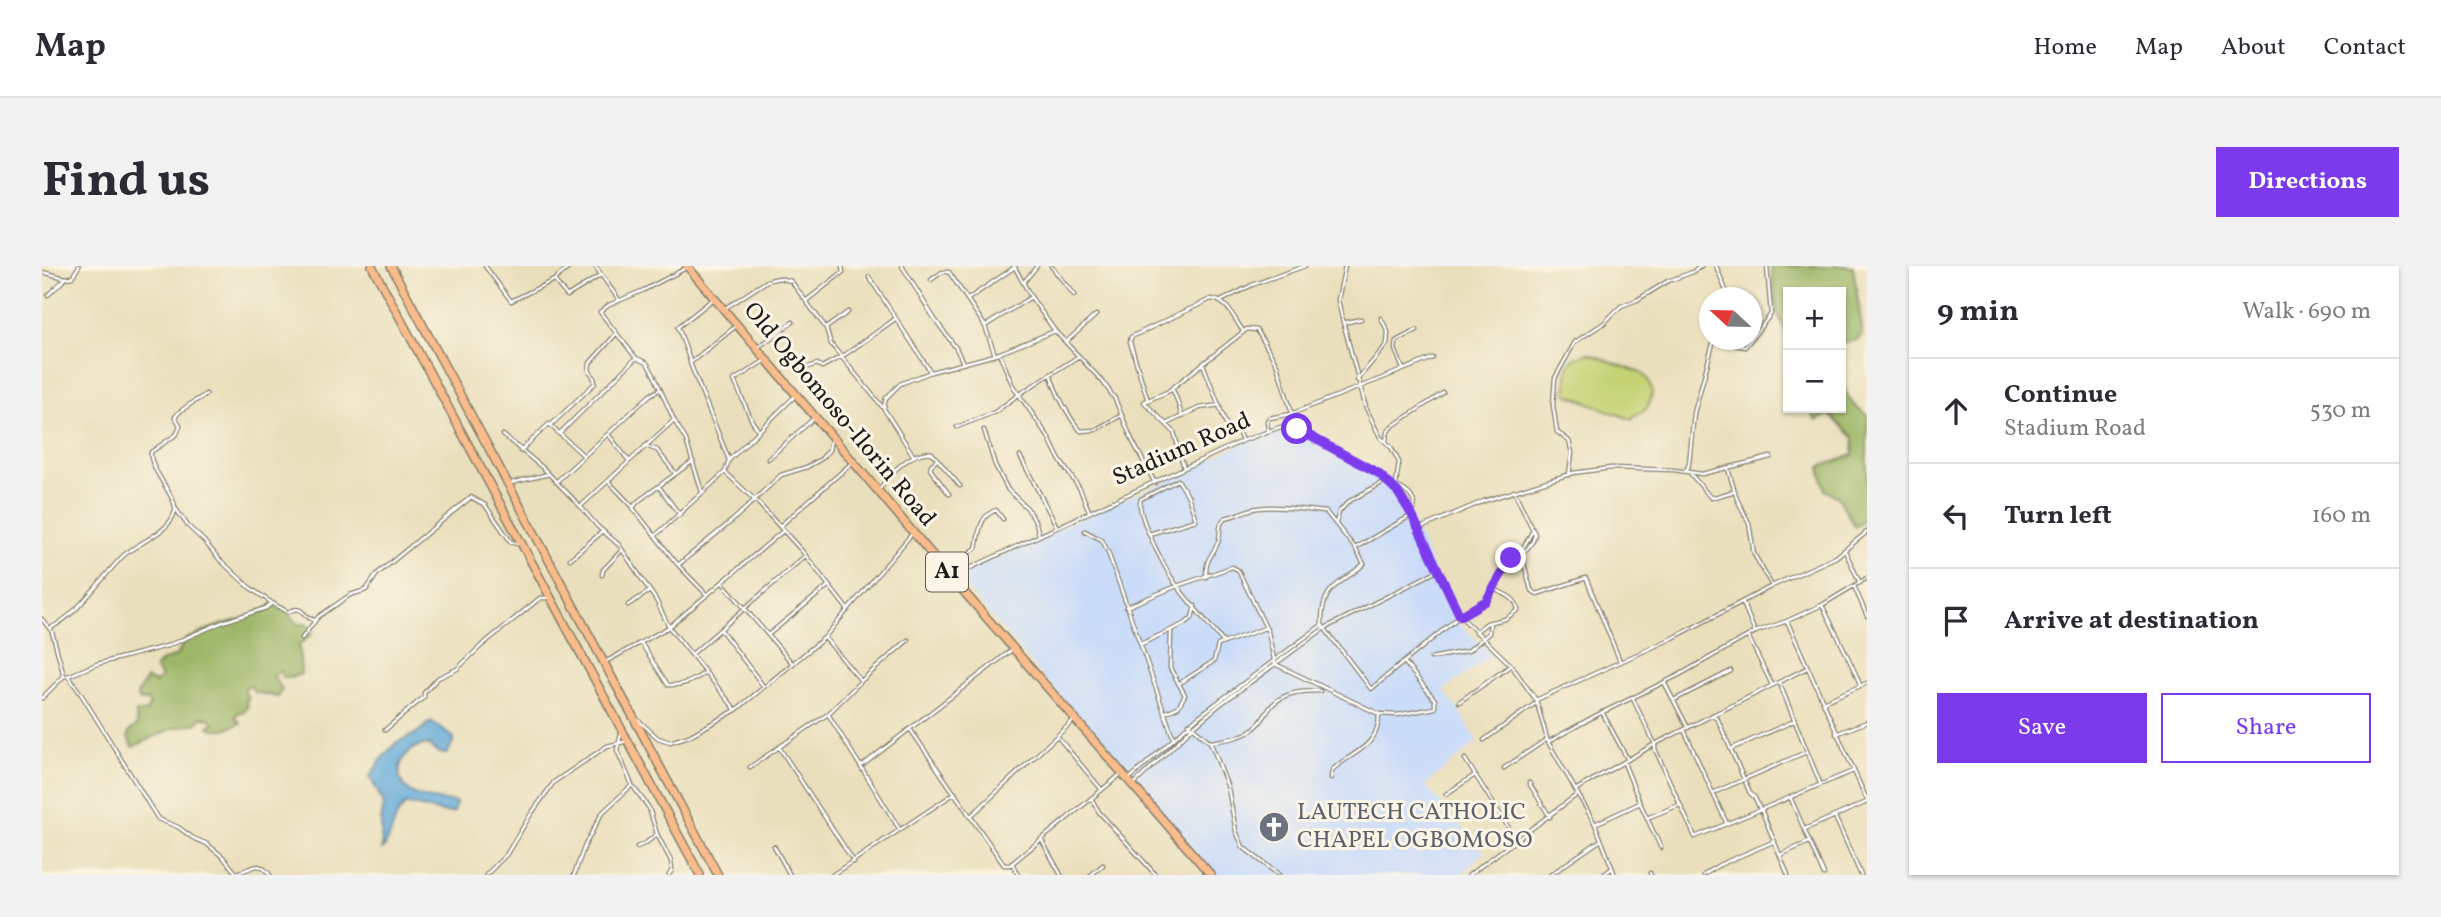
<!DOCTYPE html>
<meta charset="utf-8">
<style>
:root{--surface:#fff;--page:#f2f2f3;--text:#2b2b33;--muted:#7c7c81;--line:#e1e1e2;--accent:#7c3aed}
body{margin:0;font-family:Vollkorn,serif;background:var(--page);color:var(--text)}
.controls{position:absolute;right:21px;top:21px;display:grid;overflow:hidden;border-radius:0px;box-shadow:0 2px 5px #0004}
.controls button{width:63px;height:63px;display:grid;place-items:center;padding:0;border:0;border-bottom:2px solid var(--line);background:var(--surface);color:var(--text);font:35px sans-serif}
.compass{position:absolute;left:1657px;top:21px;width:63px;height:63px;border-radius:50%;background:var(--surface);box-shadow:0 2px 5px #0004;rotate:292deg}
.stop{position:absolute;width:21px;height:21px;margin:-16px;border:5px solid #7c3aed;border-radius:50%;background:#fff}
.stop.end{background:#7c3aed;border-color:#fff;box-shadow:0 2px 7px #0008}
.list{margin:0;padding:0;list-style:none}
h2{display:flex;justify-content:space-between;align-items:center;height:91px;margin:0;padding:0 28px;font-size:30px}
h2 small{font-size:23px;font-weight:400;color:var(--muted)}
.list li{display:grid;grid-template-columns:46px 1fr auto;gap:21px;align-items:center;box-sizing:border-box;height:105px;padding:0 28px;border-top:2px solid var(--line)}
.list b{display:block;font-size:26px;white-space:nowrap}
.list p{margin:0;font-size:23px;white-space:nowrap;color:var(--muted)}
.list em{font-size:23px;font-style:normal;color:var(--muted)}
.actions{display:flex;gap:14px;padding:21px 28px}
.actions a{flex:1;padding:16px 0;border:2px solid var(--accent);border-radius:0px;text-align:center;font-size:24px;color:var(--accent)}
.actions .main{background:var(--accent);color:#fff}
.icon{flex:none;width:38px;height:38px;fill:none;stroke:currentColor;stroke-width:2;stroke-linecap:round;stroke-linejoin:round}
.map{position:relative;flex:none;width:1825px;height:609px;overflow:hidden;border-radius:0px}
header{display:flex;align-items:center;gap:42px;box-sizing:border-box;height:98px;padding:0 35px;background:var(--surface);border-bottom:2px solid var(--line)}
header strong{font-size:33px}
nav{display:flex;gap:38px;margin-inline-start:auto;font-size:24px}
.intro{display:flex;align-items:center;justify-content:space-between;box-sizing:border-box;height:168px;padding:0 42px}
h1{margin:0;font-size:49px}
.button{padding:18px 32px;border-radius:0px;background:var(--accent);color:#fff;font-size:24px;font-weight:700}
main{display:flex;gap:42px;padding:0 42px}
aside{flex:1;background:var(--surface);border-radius:0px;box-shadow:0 2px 5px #0004}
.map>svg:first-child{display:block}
</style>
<header>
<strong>Map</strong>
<nav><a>Home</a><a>Map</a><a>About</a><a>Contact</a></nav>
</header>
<div class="intro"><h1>Find us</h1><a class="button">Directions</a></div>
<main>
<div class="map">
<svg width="1825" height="609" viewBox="0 0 1825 609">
<rect width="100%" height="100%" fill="#fcf5e5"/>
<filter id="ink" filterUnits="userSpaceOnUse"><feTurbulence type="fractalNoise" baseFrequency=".0143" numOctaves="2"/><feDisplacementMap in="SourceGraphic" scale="14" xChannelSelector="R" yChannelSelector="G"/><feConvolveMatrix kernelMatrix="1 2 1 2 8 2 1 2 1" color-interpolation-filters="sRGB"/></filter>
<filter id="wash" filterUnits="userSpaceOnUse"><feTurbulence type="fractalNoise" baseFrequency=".00686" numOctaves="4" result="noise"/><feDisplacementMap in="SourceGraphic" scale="28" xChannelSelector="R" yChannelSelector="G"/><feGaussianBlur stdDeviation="1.57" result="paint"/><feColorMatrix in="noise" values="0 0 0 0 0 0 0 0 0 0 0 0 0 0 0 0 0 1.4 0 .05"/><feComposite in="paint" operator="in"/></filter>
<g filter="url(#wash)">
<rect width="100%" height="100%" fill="#eadfbc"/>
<path fill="#cadcf9" d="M 1239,163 L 1254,166 L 1317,198 L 1345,217 L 1365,243 L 1414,355 L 1451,389 L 1402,424 L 1420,449 L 1435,476 L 1383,519 L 1442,586 L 1418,609 L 1172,609 L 918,314 L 919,309 L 1060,242 L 1112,221 L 1226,165 Z"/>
<path fill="#c5d375" stroke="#707848" stroke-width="2" d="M 1546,87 L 1599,107 L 1606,113 L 1610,125 C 1610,137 1604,147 1592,149 L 1590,154 L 1525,128 C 1525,107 1520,94 1546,87 Z"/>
<path fill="#9cb566" stroke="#5c6841" stroke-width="2" d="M 1729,0 L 1811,0 L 1820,62 L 1820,68 L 1815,74 L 1799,77 L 1799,26 L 1746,26 L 1746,72 L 1736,48 Z
M 1799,104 C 1800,124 1807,139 1825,149 L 1825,251 L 1813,261 L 1796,231 L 1783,224 L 1778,201 L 1811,189 L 1812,172 L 1787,148 L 1774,155 L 1770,149 L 1774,142 L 1799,142 Z
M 230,338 L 244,346 L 256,358 L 264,358 L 271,367 L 257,379 L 259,408 L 248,412 L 240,411 L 238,405 L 231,410 L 240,423 L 236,431 L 212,426 L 209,420 L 204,421 L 203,428 L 207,431 L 204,436 L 206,440 L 201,447 L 197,446 L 193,451 L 199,457 L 183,463 L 171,463 L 166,460 L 172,457 L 167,452 L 160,451 L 155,457 L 131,462 L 91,481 L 86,471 L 87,466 L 95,459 L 94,446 L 104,446 L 108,439 L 106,435 L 97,434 L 95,429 L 104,413 L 114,417 L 119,411 L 113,402 L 118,396 L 134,390 L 144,373 C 156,370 165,363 176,360 C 194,354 216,351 230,338 Z"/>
<path fill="#60a8d7" stroke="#3e627a" stroke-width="2" d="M 389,456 L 411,471 L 412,474 L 405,488 C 396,487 392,486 388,479 C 366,476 349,503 362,520 C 371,532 400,535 414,536 L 412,546 C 401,550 380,538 363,539 C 349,552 352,570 340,584 L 339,554 L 342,538 L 328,511 L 340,492 L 355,476 L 373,468 Z"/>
</g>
<g filter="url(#ink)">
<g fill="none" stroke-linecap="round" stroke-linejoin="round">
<g stroke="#837e6c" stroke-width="5">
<path id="street" d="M 443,0 L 469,35 L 512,14 L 525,30 L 559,9
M 553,0 L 577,34
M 860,0 L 892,52 L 914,82 L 921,97
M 972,0 L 989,31 L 1013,65 L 1061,116 L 1073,133 L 1090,174 L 1113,217
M 1009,0 L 1032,29
M 1303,0 L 1296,34 L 1300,52 L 1324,142 L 1338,171 L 1349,181 L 1357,196 L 1354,219
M 1674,0 L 1687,32
M 646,1 L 602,24 L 567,39 L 558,46 L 594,92 L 605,97 L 612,109 L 632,154 L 644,174 L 660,226
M 0,6 L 24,12 L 30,11 L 37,0
M 827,11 L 888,105
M 513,13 L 529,0
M 889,14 L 900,6 L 907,6 L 943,60 L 953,89
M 982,16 L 995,0
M 6,29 L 24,12
M 926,33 L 973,1
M 765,34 L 801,6 L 800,0
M 1179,35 L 1210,19 L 1263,0
M 682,43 L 725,15 L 737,12 L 749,15 L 784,62 L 789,78 L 842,143 L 871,189
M 1301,57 L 1319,53
M 943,60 L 989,31
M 784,62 L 806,46
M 1671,75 L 1703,81 L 1729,48 L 1725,0
M 1024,76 L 1054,49
M 715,82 L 751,56
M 957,87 L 971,120 L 1007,172 L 1017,193 L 1038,223 L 1047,245
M 648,95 L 636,61 L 670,34
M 1161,98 L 1186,163 L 1187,165 L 1196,165 L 1200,175
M 761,103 L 775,98 L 780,101 L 804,88 L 853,53
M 1361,103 L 1353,83 L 1354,75 L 1375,64
M 1009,110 C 1013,125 1028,154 1039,165 L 1053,164 L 1080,149
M 1315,114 L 1345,78 L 1346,66 L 1339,52
M 1130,123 C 1136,132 1136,140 1140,150
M 1106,135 L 1088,76 L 1089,71 L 1169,33 C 1186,34 1192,53 1201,65
M 842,141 L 844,132 L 858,118 L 889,106 L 953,89 L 1013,65
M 1126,157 L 1157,142 L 1178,139
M 509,159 L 553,117 L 552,112 L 547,104 L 548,97 L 574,68
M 915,161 L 953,146 L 976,129 L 1037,90
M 716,164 L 710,155 L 692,114 L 722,95
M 942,164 L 953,199 L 966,224 L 985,242 L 994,257 L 997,269
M 1226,164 L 1225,155 L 1227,152 L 1249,148 L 1391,92
M 517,168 L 594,92
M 566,168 L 587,195
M 461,169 L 501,202 L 539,241 L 555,260 L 577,279 L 614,334 L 627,361 L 694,444
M 1344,176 L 1345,167 L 1349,161 L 1401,127
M 603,180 L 615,184 L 633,207
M 478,185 L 507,158 L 542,190
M 978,190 L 1015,261
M 726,193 L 771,153
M 687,194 L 648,97 L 694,60
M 895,194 L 889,199 L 888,203 L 907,228
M 651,195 L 595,236 L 591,242 L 636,299 L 665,329
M 1142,202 L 1132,166 L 1102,136 L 1125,126 L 1205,63 L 1215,64 L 1235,99 L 1255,163
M 1686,203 L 1695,233 L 1707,257 L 1712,288 L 1730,320
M 1644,205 L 1647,198 L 1652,147 L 1672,74
M 683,206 L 717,238 L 760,285 L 806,344
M 1647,206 L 1669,232 L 1693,225
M 1527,209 L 1530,187 L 1527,175 L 1515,166 L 1511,139 L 1513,112 L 1533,76 L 1562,57 L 1579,40 L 1595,34 L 1626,15 L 1651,6 L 1659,0
M 566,215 L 590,240
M 514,216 L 608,129 L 617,124
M 469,217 L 507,208
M 617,221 L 638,249
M 838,223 C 847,207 872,183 890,187 L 918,220
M 539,240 L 632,154
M 134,243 L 146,260 L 162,275 L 178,294 L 207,321 L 230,337
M 1294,257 L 1297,246 L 1306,236 L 1345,214
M 738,260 L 811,196
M 1376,263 L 1442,235 L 1531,207 L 1569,202 L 1632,204 L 1660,208 L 1729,191
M 1491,264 L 1479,286 L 1489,324 L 1495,328 L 1544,312 L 1578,395
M 1043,265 L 1060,274 L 1066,286 L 1131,471
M 1107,268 L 1154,254 L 1146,230 L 1136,214 L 1099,233 C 1092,246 1126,308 1136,321 C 1150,340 1166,357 1181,376
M 613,270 L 683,206 L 687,194 L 752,131
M 1313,282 L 1322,298 C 1297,320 1279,319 1280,359 L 1329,423 L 1418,350 L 1444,336 L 1465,296 L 1485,283 L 1491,275 L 1493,268 L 1472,225
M 1803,285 L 1818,317
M 528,293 L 560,266
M 636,299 L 691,254 L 739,209 L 765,201 L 779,193 L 787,184 L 789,173
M 904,304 L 934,282 C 938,266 936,251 954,244 L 961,253
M 560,309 L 561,304 L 579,285
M 909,311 L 1200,175 L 1238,161 L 1262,165 L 1336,207 L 1355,225 L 1364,238 L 1418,350 L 1469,399 L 1494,434 L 1506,476 L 1553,558 L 1573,609
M 1164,311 C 1163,289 1173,289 1177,273 C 1179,263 1176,259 1183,252 C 1195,250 1205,243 1216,242 C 1238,239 1262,244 1284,246 L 1313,282 L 1370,249 C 1377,234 1367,226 1354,220
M 680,316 L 751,398
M 1812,320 L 1825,350
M 1701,337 L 1713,366
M 586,339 L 608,325
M 1780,339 C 1786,351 1818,413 1818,420
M 1084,341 L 1135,320 L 1190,301 L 1196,304 L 1226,366 L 1233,398 L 1337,448 L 1355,449 L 1393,442 L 1393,434 L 1363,397
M 0,353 L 10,366 L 22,410
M 1745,355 L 1825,534
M 8,362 C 35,350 59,312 81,290 C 96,276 128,267 133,245 C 136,232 106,202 109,186 L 135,168 L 138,159 L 133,151 C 140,141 155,135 164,128
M 679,364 L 722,421
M 1433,366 L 1445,357 L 1463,353 L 1476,344 C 1475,332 1462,328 1452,323
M 726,369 L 786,320
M 1706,370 L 1730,419
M 260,372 L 276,351 L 308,329 L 324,324 L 335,308 L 429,231 L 443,239 L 469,276 L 476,278
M 783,372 L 819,415
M 599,377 L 626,419 C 642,420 650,415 663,407
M 1099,378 L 1144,357 L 1150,352 L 1153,340
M 650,388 L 763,290
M 1389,392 L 1426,385 L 1447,367 L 1448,356
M 565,395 L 627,361 L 741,265
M 26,410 L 55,398 L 125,380 L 181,356 L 224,342 L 230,337 L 246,346 C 263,338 258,350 272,354
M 1622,416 L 1646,462
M 1737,416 L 1778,517
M 1138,417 L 1172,395 L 1176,379 L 1223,362
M 1590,431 L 1613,478 L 1613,483 L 1653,571 L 1811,505
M 0,432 L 22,410 L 26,410 L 39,428 L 116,553 L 136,561 L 151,572 L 165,578 L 181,591 L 194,607 C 211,604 215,592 228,609
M 1494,434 L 1631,372 L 1730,320 L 1794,291 L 1825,266
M 1632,434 L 1689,405
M 1417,436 L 1468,400
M 1781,436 L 1825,417
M 1560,446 L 1586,494
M 1122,447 L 1136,441 L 1143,429 L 1128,402 L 1129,366
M 786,448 L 858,564
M 1670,449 L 1676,454 L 1708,527 L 1713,532 L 1718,543
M 595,453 L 616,472 L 628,476 L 647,470 L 694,444 L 782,372 L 869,269
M 1147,458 L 1168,476 L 1172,485 L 1186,522 L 1194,565 L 1201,581 L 1237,609
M 868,463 L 962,599 L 968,599 L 1078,509
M 343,464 L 382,431 L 382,427 L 396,412 L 415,403 L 439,380 L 498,332 L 506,332
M 1642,464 L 1685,558
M 1794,468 L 1825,456
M 1015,470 L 1060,524
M 1442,474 L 1494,437
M 1168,476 C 1182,474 1199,472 1210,464 C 1219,458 1222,451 1227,443 C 1239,426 1259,425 1278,425
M 1506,476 L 1553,450 L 1637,409 L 1713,366 L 1745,355 L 1780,339 L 1825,312
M 737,481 L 812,596
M 1691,482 L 1752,455
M 1423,493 L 1475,575
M 1582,497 L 1598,537 L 1619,582
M 818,499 L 821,499 L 971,383
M 708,501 L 786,448 L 819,415 L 866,374
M 1462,502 L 1505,473
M 1289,512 L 1290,504 C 1311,485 1337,482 1337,448
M 1086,514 L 1156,451 L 1280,359
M 1487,517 L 1508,551
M 590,519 L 607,542 L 615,568 L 629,595 L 630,604 L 627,609
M 1091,519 L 1150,462 L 1176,440 L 1281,363 L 1395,305
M 1533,524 L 1613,478 L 1765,402
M 1671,527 L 1764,486
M 1404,528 L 1433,509
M 1049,532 L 1057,546 L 1114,609
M 1749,533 L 1782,609
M 1719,543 L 1746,609
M 929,550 L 1031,455
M 1793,551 L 1819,609
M 1605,552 L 1637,539
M 1553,558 L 1598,537
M 1763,563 L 1825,536
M 999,573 L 1019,609
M 732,580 L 748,609
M 595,581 L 604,577 L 615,568
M 1738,589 L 1767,576
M 970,597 L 976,609
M 1608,607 L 1609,609
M 444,609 L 464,589 L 489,548 L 512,516 L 565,480 L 586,475
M 532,609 L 543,579 L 560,547 L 590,519 L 575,484 L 579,468
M 790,609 L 913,527
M 1049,609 L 1061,599
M 1427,609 L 1536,528
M 1508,609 L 1559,574
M 1561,609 L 1569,603
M 1662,609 L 1677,599 L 1733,575"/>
</g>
<g stroke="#837e6c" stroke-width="10">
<path id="highway" d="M 330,0 L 658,609
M 349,0 L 676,609
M 645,0 L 909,311 L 1169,609"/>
</g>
<use href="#street" stroke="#fff" stroke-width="2.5"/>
<use href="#highway" stroke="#f9bc8a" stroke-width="7"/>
</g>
</g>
<g fill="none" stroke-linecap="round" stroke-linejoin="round" filter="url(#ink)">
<path stroke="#7c3aed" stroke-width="9" d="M 1255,163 L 1336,207 L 1355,225 L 1370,249 L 1418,350 L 1444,335 L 1469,292"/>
</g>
<defs>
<g id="church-disc" transform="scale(1.575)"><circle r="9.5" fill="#6b7280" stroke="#fcf5e5"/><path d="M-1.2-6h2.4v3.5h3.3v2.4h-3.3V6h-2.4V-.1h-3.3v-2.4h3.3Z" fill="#fff"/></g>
</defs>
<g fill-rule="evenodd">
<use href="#church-disc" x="1232" y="561"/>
</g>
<g text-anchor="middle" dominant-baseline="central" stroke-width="6" stroke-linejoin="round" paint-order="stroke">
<rect fill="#fcf5e5" stroke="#5f5d58" stroke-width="2" x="884" y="286.5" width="42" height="39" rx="5"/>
<g font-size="23" font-weight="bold" fill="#1c1c1c">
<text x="905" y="306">A1</text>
</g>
<g font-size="24" fill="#1c1c1c" stroke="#fcf5e5">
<text transform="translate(797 149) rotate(50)">Old Ogbomoso-Ilorin Road</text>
<text transform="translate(1140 184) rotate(-24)">Stadium Road</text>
</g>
<g font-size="24" fill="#5b616d" stroke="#fcf5e5" text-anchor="start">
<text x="1255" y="547">LAUTECH CATHOLIC<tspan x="1255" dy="28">CHAPEL OGBOMOSO</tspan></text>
</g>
</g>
</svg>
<div class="controls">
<button>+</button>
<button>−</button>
</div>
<svg class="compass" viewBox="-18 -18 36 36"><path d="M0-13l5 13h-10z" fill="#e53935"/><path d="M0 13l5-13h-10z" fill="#7c7c81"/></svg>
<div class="stop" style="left:1255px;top:163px"></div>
<div class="stop end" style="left:1469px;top:292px"></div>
</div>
<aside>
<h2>9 min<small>Walk · 690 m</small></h2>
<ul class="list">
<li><svg class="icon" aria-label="ahead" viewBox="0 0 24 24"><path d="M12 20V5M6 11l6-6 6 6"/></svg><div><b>Continue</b><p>Stadium Road</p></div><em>530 m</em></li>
<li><svg class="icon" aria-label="left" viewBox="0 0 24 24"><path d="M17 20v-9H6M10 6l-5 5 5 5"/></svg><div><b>Turn left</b></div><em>160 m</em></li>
<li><svg class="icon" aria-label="arrive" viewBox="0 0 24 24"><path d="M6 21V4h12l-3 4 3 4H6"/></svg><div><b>Arrive at destination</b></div></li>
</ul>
<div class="actions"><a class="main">Save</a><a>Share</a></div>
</aside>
</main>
